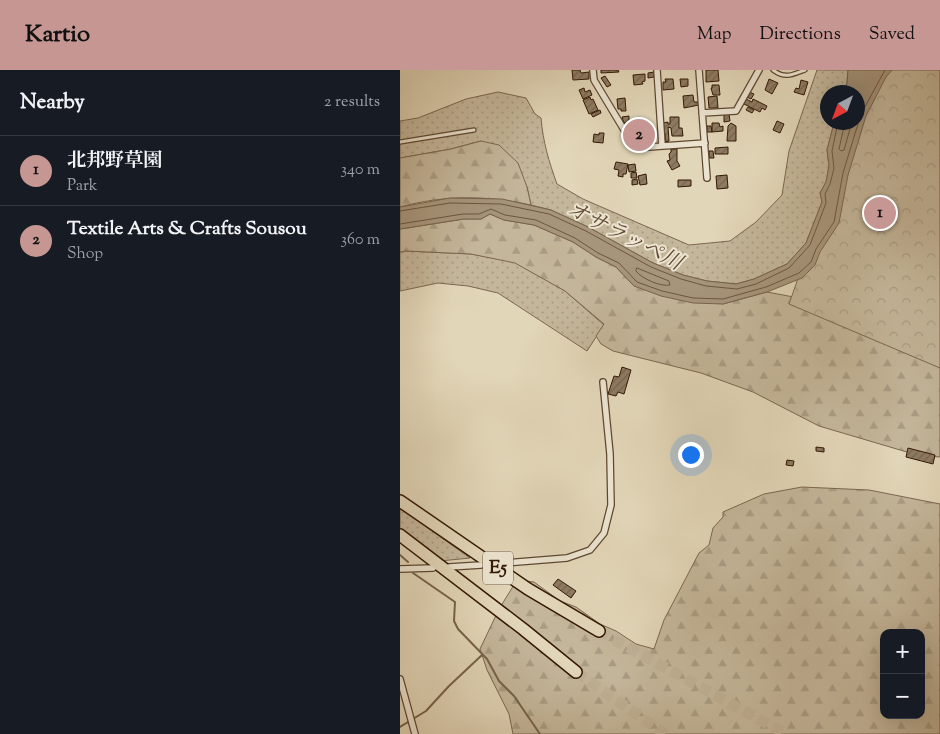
<!DOCTYPE html>
<meta charset="utf-8">
<style>
:root{--surface:#171b24;--page:#20242c;--text:#f1f3f6;--muted:#9ea1a6;--line:#363941;--accent:#c59692}
body{margin:0;font-family:"Sorts Mill Goudy","Noto Serif JP",serif;background:var(--page);color:var(--text)}
.controls{position:absolute;right:15px;bottom:15px;display:grid;overflow:hidden;border-radius:10px;box-shadow:0 5px 20px #0002}
.controls button{width:45px;height:45px;display:grid;place-items:center;padding:0;border:0;border-bottom:1px solid var(--line);background:var(--surface);color:var(--text);font:25px sans-serif}
.compass{position:absolute;left:420px;top:15px;width:45px;height:45px;border-radius:50%;background:var(--surface);box-shadow:0 5px 20px #0002;rotate:221deg}
.you{position:absolute;left:290px;top:384px;width:18px;height:18px;margin:-12px;border:4px solid #fff;border-radius:50%;background:#1a73e8;box-shadow:0 0 0 8px #1a73e833}
.badge{display:grid;place-items:center;width:32px;height:32px;border-radius:50%;background:var(--accent);color:#111;font-size:16px;font-weight:700}
.pin{position:absolute;translate:-50% -50%;border:2px solid #fff;box-shadow:0 1px 5px #0006}
.list{margin:0;padding:0;list-style:none}
h2{display:flex;justify-content:space-between;align-items:center;height:65px;margin:0;padding:0 20px;font-size:21px}
h2 small{font-size:16px;font-weight:400;color:var(--muted)}
.list li{display:grid;grid-template-columns:32px 1fr auto;gap:15px;align-items:center;box-sizing:border-box;height:70px;padding:0 20px;border-top:1px solid var(--line)}
.list b{display:block;font-size:19px;white-space:nowrap}
.list p{margin:0;font-size:16px;white-space:nowrap;color:var(--muted)}
.list em{font-size:16px;font-style:normal;color:var(--muted)}
.map{position:relative;flex:none;width:540px;height:664px;overflow:hidden}
header{display:flex;align-items:center;gap:30px;box-sizing:border-box;height:70px;padding:0 25px;background:var(--accent);color:#111}
header strong{font-size:24px}
nav{display:flex;gap:28px;margin-inline-start:auto;font-size:18px}
main{display:flex}
aside{flex:1;background:var(--surface)}
.map>svg:first-child{display:block}
</style>
<header>
<strong>Kartio</strong>
<nav><a>Map</a><a>Directions</a><a>Saved</a></nav>
</header>
<main>
<aside>
<h2>Nearby<small>2 results</small></h2>
<ul class="list">
<li><span class="badge">1</span><div><b>北邦野草園</b><p>Park</p></div><em>340 m</em></li>
<li><span class="badge">2</span><div><b>Textile Arts &amp; Crafts Sousou</b><p>Shop</p></div><em>360 m</em></li>
</ul>
</aside>
<div class="map">
<svg width="540" height="664" viewBox="0 0 540 664">
<defs>
<pattern id="grass-dots" width="8" height="8" patternUnits="userSpaceOnUse" patternTransform="scale(1.25)"><rect width="8" height="8" fill="#c4b69a"/><path d="M2 2h.1M6 6h.1" fill="none" stroke="#a99c83" stroke-width="1.8" stroke-linecap="round"/></pattern>
<pattern id="forest-firs" width="22" height="20" patternUnits="userSpaceOnUse" patternTransform="scale(1.25)"><rect width="22" height="20" fill="#c4b69a"/><path d="M5 1l3.5 6h-7zM16 11l3.5 6h-7z" fill="#a99c83"/></pattern>
<pattern id="park-crowns" width="20" height="18" patternUnits="userSpaceOnUse" patternTransform="scale(1.25)"><rect width="20" height="18" fill="#c4b69a"/><path d="M2 6a3 3 0 1 1 6 0M12 15a3 3 0 1 1 6 0" fill="none" stroke="#a99c83"/></pattern>
<pattern id="building-hatch" width="6" height="6" patternUnits="userSpaceOnUse" patternTransform="scale(1.25)"><rect width="6" height="6" fill="#8e7b62"/><path d="M-1 1l2-2M0 6l6-6M5 7l2-2" fill="none" stroke="#75644f"/></pattern>
</defs>
<rect width="100%" height="100%" fill="#e2d6b8"/>
<filter id="stains"><feTurbulence type="fractalNoise" baseFrequency=".004" numOctaves="4"/><feColorMatrix values="0 0 0 0 .2 0 0 0 0 .09 0 0 0 0 .02 0 0 0 .5 -.17"/></filter>
<radialGradient id="worn" r=".72"><stop offset=".6" stop-color="#630" stop-opacity="0"/><stop offset="1" stop-color="#630" stop-opacity=".3"/></radialGradient>
<path fill="url(#grass-dots)" stroke="#7c6750" d="M 417,0 L 448,0 L 447,13 L 443,22 L 428,22 L 428,52 L 434,53 L 427,80 L 429,96 L 426,112 L 420,123 L 422,132 L 406,173 L 387,194 L 354,209 L 336,214 L 307,211 L 283,205 L 253,193 L 188,157 L 151,140 L 131,135 L 127,117 L 81,71 L 51,79 L 0,88 L 0,51 L 18,48 L 66,29 L 98,22 L 126,28 L 135,44 L 141,48 C 143,72 149,92 157,114 L 183,129 L 289,175 L 330,171 L 356,152 L 382,125 L 389,81 Z
M 6,181 L 71,184 L 115,192 L 165,221 L 204,255 L 187,281 L 98,223 L 68,216 L 38,213 L 0,221 L 0,182 Z
M 0,438 L 70,488 L 40,491 L 0,460 Z"/>
<path fill="url(#forest-firs)" stroke="#7c6750" fill-rule="evenodd" d="M 81,71 L 99,75 L 118,93 L 127,117 L 131,135 C 86,125 44,125 0,137 L 0,88 L 51,79 Z
M 90,144 L 104,150 L 134,155 L 173,172 L 196,187 L 216,197 L 234,216 L 323,234 L 367,222 L 452,238 L 540,260 L 540,387 L 517,385 L 419,356 L 353,322 L 301,303 L 213,281 L 201,274 L 196,266 L 204,254 L 165,221 L 115,193 L 71,184 L 6,181 L 0,182 L 0,159 L 64,149 L 81,149 Z
M 402,417 L 469,420 L 540,434 L 540,664 L 113,664 L 109,644 L 87,600 L 80,579 L 99,539 L 117,510 L 134,512 L 160,531 L 176,537 L 200,554 L 216,561 L 236,574 L 254,579 L 264,550 L 299,483 L 309,475 L 313,458 L 323,447 L 323,442 L 364,424 ZM 484,563 L 521,563 L 521,645 L 484,645 Z"/>
<path fill="url(#park-crowns)" stroke="#7c6750" d="M 471,0 L 540,0 L 540,298 L 389,234 L 453,53 L 458,52 Z"/>
<path fill="#a6957b" stroke="#78634c" d="M 448,0 L 492,0 L 486,7 L 466,46 L 448,105 L 439,153 L 420,182 L 415,195 L 402,208 L 367,222 L 323,234 L 293,233 L 261,226 L 234,216 L 216,197 L 196,187 L 173,172 L 134,155 L 104,150 L 90,144 L 81,149 L 64,149 L 0,159 L 0,137 L 50,128 L 102,129 L 151,140 L 188,157 L 253,193 L 283,205 L 307,211 L 336,214 L 354,209 L 387,194 L 406,173 L 422,132 L 420,123 L 426,112 L 429,96 L 427,80 L 434,53 L 458,52 L 458,22 L 443,22 L 447,13 Z"/>
<g fill="none" stroke-linecap="round" stroke-linejoin="round">
<path stroke="#6c5640" stroke-width="1" d="M 445,52 L 439,79 L 441,81 L 444,80 L 452,52
M 0,141 L 50,133 L 101,134 L 149,144 L 186,161 L 251,197 L 281,209 L 306,216 L 337,219 L 356,214 L 389,198 L 410,175 L 426,133 L 425,124 L 430,114 L 434,98 L 432,81 L 438,52
M 0,154 L 63,144 L 79,144 L 91,139 L 105,145 L 136,150 L 175,168 L 198,183 L 219,193 L 237,212 L 262,221 L 293,228 L 323,229 L 366,217 L 399,203 L 411,192 L 416,179 L 434,152 L 443,103 L 461,44 L 485,0
M 237,198 L 269,211 L 270,215 C 261,217 242,209 236,201 Z"/>
<path stroke="#78634c" stroke-width="2" d="M 0,485 L 8,492
M 13,503 L 55,532 L 54,551 L 58,559 L 87,589 L 99,611 L 114,626 L 140,664
M 0,657 L 26,641 L 49,616 L 82,585"/>
</g>
<path fill="url(#building-hatch)" stroke="#331805" d="M 172,0 L 180,0 L 181,3 L 189,2 L 189,9 L 173,10 Z
M 201,0 L 218,0 L 219,2 L 201,3 Z
M 306,0 L 318,0 L 319,11 L 306,12 Z
M 254,2 L 254,7 L 248,8 L 248,3 Z
M 245,4 L 245,11 L 242,12 L 243,14 L 234,15 L 233,5 Z
M 205,6 L 211,15 L 207,17 L 201,8 Z
M 265,9 L 273,9 L 274,19 L 263,20 L 263,12 L 266,12 Z
M 280,9 L 288,9 L 288,16 L 281,17 Z
M 369,9 L 378,13 L 372,24 L 365,20 Z
M 401,10 L 408,12 L 404,25 L 394,22 L 396,18 L 399,19 Z
M 312,15 L 319,15 L 320,25 L 313,25 L 311,18 L 312,18 Z
M 184,18 L 185,22 L 190,20 L 192,25 L 183,29 L 179,20 Z
M 349,22 L 354,24 L 351,29 L 347,27 Z
M 293,25 L 294,32 L 298,32 L 299,35 L 284,38 L 283,26 Z
M 317,26 L 318,38 L 309,38 L 308,27 Z
M 190,27 L 191,30 L 193,29 L 198,40 L 189,44 L 183,30 Z
M 225,28 L 226,41 L 221,41 L 221,39 L 218,39 L 217,29 Z
M 346,29 L 352,32 L 353,29 L 367,36 L 365,40 L 362,38 L 360,42 L 344,34 Z
M 348,37 L 354,40 L 352,43 L 346,40 Z
M 200,40 L 201,43 L 193,47 L 191,44 Z
M 329,44 L 330,51 L 324,52 L 324,45 Z
M 229,46 L 229,53 L 224,53 L 222,47 Z
M 270,47 L 279,47 L 279,58 L 282,58 L 283,66 L 272,66 L 271,58 L 268,57 L 269,71 L 266,72 L 263,53 L 268,52 L 268,54 L 270,54 Z
M 377,51 L 384,54 L 380,63 L 373,60 Z
M 312,53 L 319,53 L 320,57 L 323,56 L 323,61 L 312,62 Z
M 331,53 L 336,56 L 336,71 L 327,71 L 328,56 Z
M 307,56 L 311,56 L 312,62 L 307,62 Z
M 254,60 L 255,68 L 237,69 L 237,61 Z
M 199,63 L 204,63 L 203,73 L 193,72 L 194,64 L 199,65 Z
M 328,77 L 328,84 L 315,84 L 315,78 Z
M 271,79 L 277,79 L 277,91 L 280,96 L 272,100 L 267,91 L 270,90 L 269,84 L 271,82 Z
M 309,81 L 313,81 L 314,88 L 309,88 Z
M 216,92 L 228,94 L 226,104 L 223,104 L 223,107 L 218,106 L 219,100 L 214,99 Z
M 235,94 L 236,101 L 229,102 L 228,95 Z
M 236,102 L 237,108 L 231,108 L 231,103 Z
M 246,104 L 247,114 L 240,115 L 238,106 Z
M 327,105 L 328,118 L 317,119 L 316,106 Z
M 237,109 L 238,114 L 232,115 L 232,110 Z
M 278,110 L 291,110 L 291,116 L 278,117 Z
M 222,297 L 231,300 L 224,324 L 218,322 L 216,326 L 208,324 L 214,306 L 219,307 Z
M 416,377 L 424,378 L 424,382 L 416,381 Z
M 508,378 L 535,385 L 533,394 L 506,387 Z
M 387,390 L 394,391 L 393,396 L 386,395 Z
M 158,509 L 176,521 L 171,528 L 153,515 Z"/>
<g fill="none" stroke-linecap="round" stroke-linejoin="round">
<path stroke="#bfb094" stroke-width="11" stroke-dasharray="11 5.5" stroke-linecap="butt" d="M 199,561 L 386,664
M 176,602 L 265,664"/>
<g stroke="#5f4832" stroke-width="5.5">
<path id="lane" d="M 373,0 C 385,9 392,5 405,0
M 0,72 L 74,60"/>
</g>
<g stroke="#5f4832" stroke-width="8">
<path id="street" d="M 193,0 L 194,10 L 235,78 L 305,73
M 257,0 L 262,76
M 299,0 L 307,108
M 302,43 L 336,41 L 359,0
M 105,493 L 167,488 L 190,480 L 204,463 L 211,435 L 210,384 L 203,312
M 49,497 L 81,495
M 0,499 L 33,498
M 0,609 L 15,664"/>
</g>
<g stroke="#331805" stroke-width="14">
<path id="highway" d="M 0,431 L 128,519 L 199,561
M 0,465 L 123,559 L 176,602"/>
</g>
<use href="#lane" stroke="#ece4d1" stroke-width="3"/>
<use href="#street" stroke="#ece4d1" stroke-width="5.5"/>
<use href="#highway" stroke="#e2d6b8" stroke-width="11"/>
</g>
<g text-anchor="middle" dominant-baseline="central" stroke-width="4" stroke-linejoin="round" paint-order="stroke">
<rect fill="#ece4d1" stroke="#6a5542" stroke-width="1" x="83" y="481.5" width="30" height="33" rx="4"/>
<g font-size="19" font-weight="bold" fill="#331805">
<text x="98" y="498">E5</text>
</g>
<g font-size="21" font-style="italic" fill="#614a34" stroke="#ece4d1">
<text transform="translate(224 167) rotate(27)">オサラッペ川</text>
</g>
</g>
<rect width="100%" height="100%" filter="url(#stains)"/>
<rect width="100%" height="100%" fill="url(#worn)"/>
</svg>
<div class="controls">
<button>+</button>
<button>−</button>
</div>
<svg class="compass" viewBox="-18 -18 36 36"><path d="M0-13l5 13h-10z" fill="#e53935"/><path d="M0 13l5-13h-10z" fill="#9ea1a6"/></svg>
<div class="you"></div>
<div class="pin badge" style="left:480px;top:143px">1</div>
<div class="pin badge" style="left:239px;top:65px">2</div>
</div>
</main>
